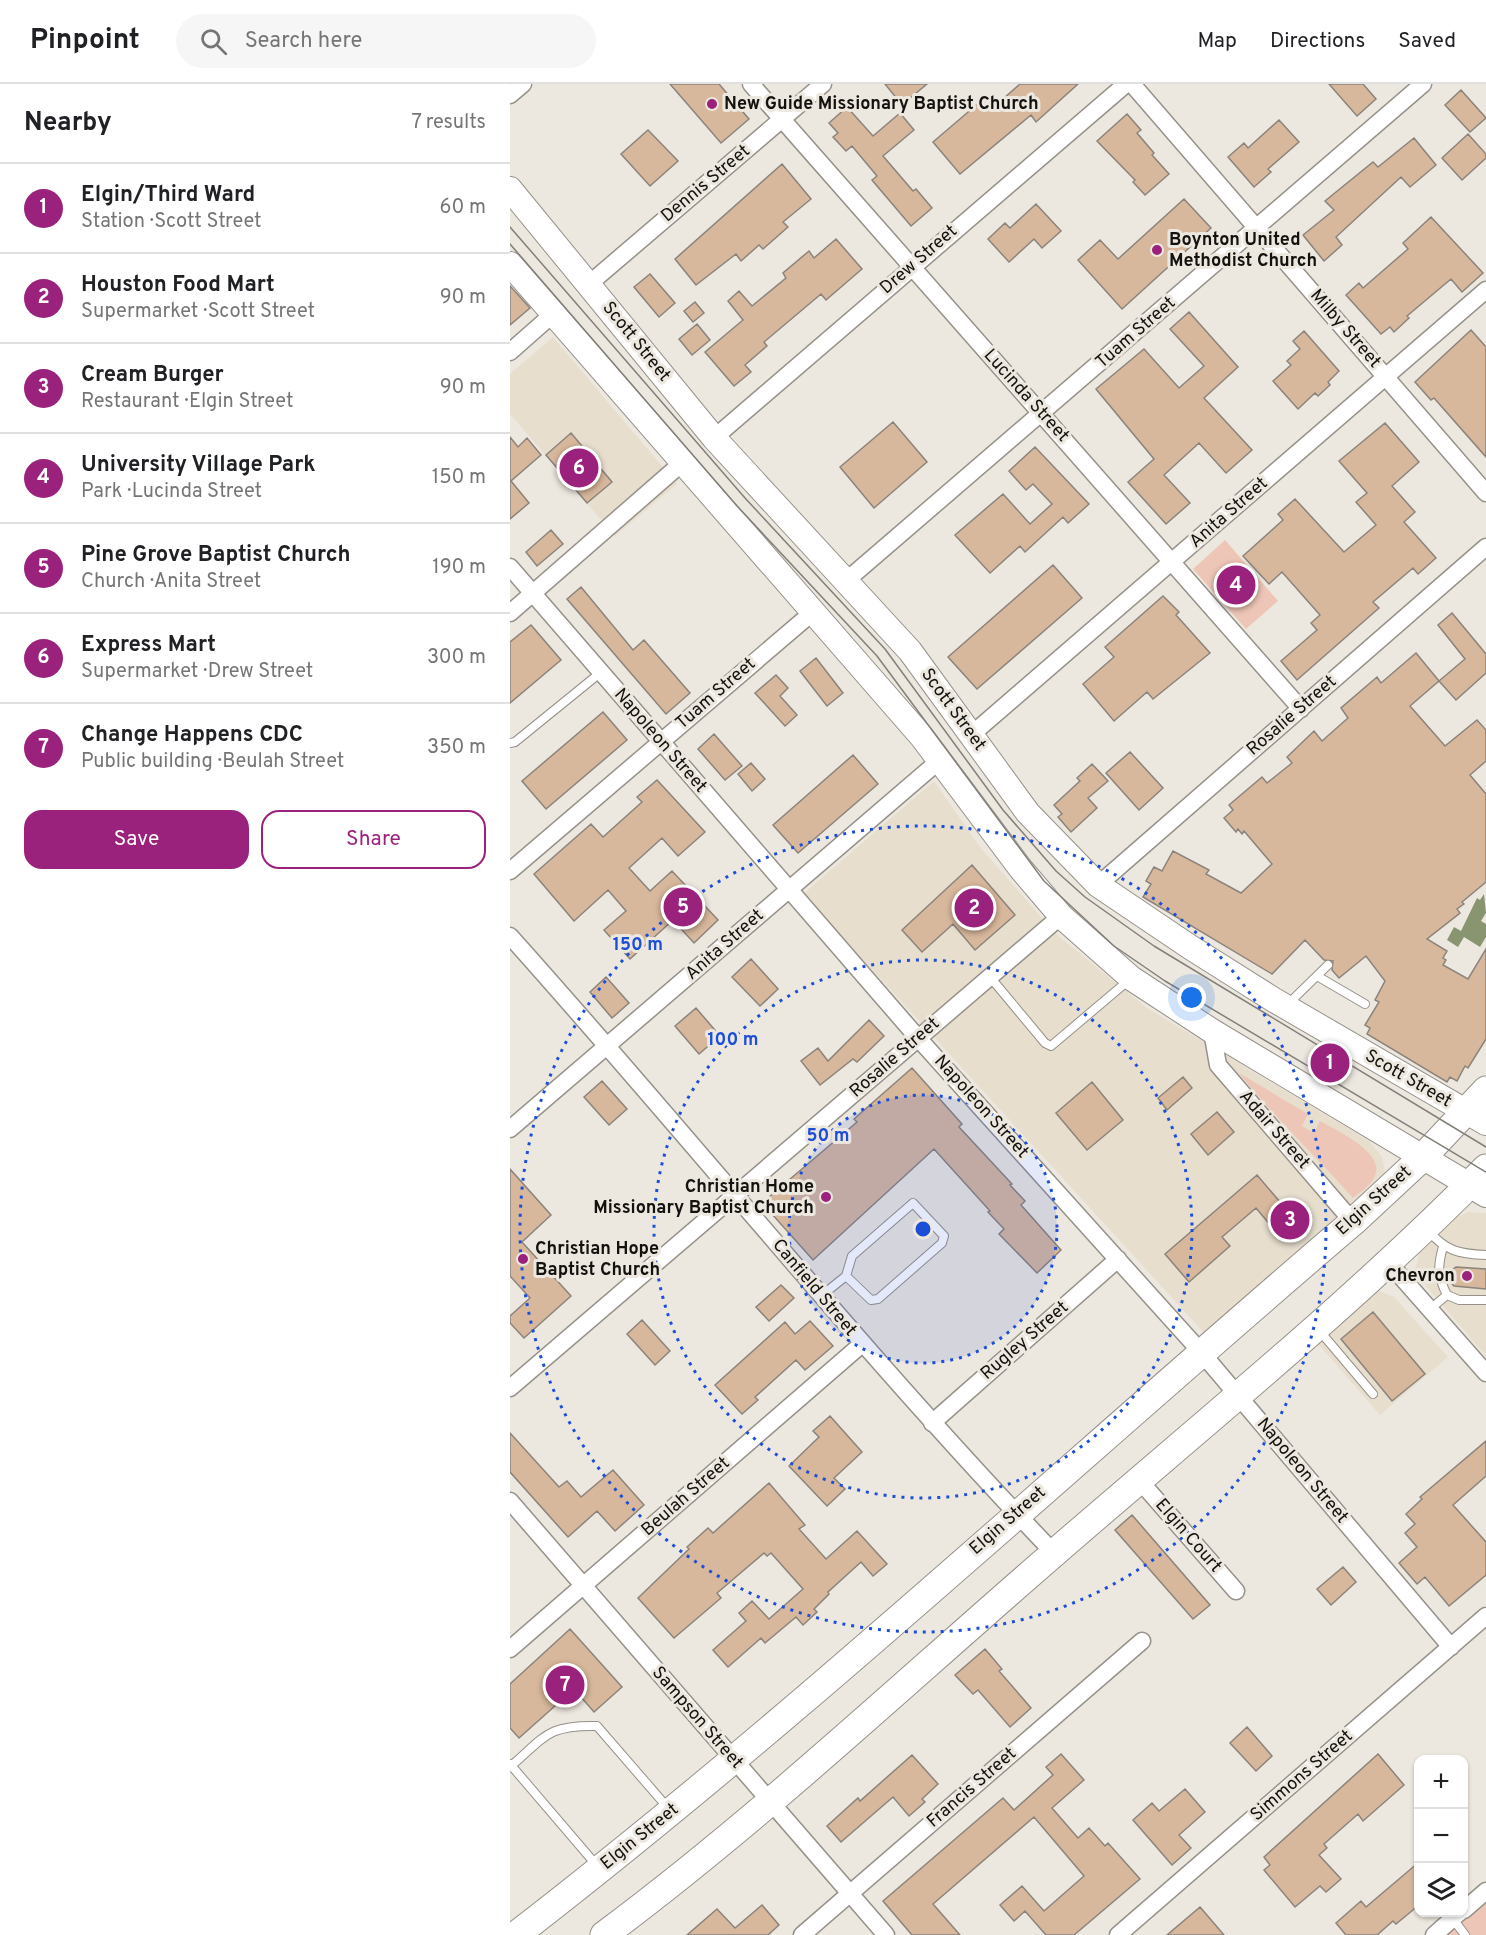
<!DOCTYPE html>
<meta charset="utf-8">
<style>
:root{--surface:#fff;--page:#f6f6f6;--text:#202124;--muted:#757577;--line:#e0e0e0;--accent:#9b227c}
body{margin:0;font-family:Overpass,sans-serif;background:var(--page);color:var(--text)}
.controls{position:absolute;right:18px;bottom:18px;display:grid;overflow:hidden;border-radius:12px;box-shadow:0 2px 4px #0004}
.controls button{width:54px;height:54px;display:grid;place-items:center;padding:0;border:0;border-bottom:2px solid var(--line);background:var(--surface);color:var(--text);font:30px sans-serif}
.you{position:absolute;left:682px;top:914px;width:21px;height:21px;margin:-15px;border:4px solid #fff;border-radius:50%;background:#1a73e8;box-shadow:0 0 0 9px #1a73e833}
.badge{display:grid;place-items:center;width:39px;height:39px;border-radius:50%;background:var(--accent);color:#fff;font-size:20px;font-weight:700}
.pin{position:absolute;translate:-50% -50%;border:3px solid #fff;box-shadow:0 2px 6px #0006}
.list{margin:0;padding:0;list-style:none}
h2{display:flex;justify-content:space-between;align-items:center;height:78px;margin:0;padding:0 24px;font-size:26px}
h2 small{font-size:20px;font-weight:400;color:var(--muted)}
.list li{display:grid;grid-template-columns:39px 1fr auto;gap:18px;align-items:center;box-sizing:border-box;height:90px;padding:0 24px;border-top:2px solid var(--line)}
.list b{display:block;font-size:22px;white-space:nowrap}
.list p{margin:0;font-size:20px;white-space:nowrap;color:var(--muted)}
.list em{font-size:20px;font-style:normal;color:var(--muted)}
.actions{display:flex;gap:12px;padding:18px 24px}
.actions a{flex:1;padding:14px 0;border:2px solid var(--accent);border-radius:18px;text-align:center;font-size:21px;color:var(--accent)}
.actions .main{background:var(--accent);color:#fff}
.icon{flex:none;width:33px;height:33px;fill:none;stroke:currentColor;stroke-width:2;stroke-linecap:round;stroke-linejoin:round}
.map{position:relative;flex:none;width:976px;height:1851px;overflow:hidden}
header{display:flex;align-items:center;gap:36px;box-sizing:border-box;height:84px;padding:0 30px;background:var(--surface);border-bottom:2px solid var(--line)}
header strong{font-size:28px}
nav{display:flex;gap:33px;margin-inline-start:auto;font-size:21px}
.search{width:420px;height:54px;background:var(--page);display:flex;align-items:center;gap:15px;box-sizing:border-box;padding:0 21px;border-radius:33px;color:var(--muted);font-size:22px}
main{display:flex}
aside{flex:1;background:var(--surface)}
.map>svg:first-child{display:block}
</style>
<header>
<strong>Pinpoint</strong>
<div class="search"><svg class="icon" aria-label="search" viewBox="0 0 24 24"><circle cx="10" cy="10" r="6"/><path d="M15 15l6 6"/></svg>Search here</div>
<nav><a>Map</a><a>Directions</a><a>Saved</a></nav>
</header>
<main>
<aside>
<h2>Nearby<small>7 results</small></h2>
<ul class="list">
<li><span class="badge">1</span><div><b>Elgin/Third Ward</b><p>Station · Scott Street</p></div><em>60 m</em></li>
<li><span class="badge">2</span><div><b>Houston Food Mart</b><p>Supermarket · Scott Street</p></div><em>90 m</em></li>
<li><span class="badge">3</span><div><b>Cream Burger</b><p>Restaurant · Elgin Street</p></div><em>90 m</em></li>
<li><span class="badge">4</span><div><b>University Village Park</b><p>Park · Lucinda Street</p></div><em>150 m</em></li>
<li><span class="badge">5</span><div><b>Pine Grove Baptist Church</b><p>Church · Anita Street</p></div><em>190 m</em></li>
<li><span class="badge">6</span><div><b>Express Mart</b><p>Supermarket · Drew Street</p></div><em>300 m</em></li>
<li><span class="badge">7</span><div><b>Change Happens CDC</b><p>Public building · Beulah Street</p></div><em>350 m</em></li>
</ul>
<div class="actions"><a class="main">Save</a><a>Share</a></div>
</aside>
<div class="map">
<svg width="976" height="1851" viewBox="0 0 976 1851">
<rect width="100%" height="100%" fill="#ede8df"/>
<path fill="#e7dece" d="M 43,253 L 167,400 L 105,452 L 0,330 L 0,290 Z
M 424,697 L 470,763 L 546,850 L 637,924 L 859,1057 L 872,1073 L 875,1088 L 873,1096 L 696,1251 L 293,810 Z
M 958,1128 L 976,1129 L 976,1272 L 907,1192 L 905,1185 L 910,1168 L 945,1134 Z
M 869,1207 L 884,1213 L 938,1273 L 870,1331 L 804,1255 L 858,1210 Z"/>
<path fill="#eec6b7" d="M 715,456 L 768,517 L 736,545 L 683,485 Z
M 729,989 L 798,1030 L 792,1042 L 804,1049 L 810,1037 C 827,1047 884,1072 861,1098 C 857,1104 849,1109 843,1114 C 805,1071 764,1033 729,989 Z
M 976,1816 L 976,1851 L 935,1851 Z"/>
<path fill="#899571" d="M 974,810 L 976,829 L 971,837 L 976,840 L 976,853 L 970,863 L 954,853 L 948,863 L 937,856 L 944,843 L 951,847 L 967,814 L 970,816 Z"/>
<path fill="#d8b89c" stroke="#8b837c" stroke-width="1.5" d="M 160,0 L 209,0 L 239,35 L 211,59 Z
M 375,0 L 417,0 L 392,21 Z
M 510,0 L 568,0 L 526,38 L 521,31 L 450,90 L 423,58 L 478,11 L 486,21 Z
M 819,0 L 853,0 L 866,15 L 847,32 Z
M 951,6 L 976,34 L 960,48 L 935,21 Z
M 337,23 L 363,52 L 390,29 L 404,46 L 373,72 L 403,107 L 406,105 L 422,124 L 401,142 L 362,96 L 367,92 L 342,62 L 336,67 L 323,53 L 328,49 L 319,39 Z
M 617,30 L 631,46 L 627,49 L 644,69 L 642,71 L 659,90 L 635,111 L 623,98 L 625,96 L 587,57 Z
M 769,36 L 789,58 L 758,85 L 761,88 L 744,103 L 718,73 L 734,59 L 738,64 Z
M 138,46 L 168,77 L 140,102 L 111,70 Z
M 958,50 L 976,70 L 976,74 L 952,96 L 932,74 Z
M 904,54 L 926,81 L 900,103 L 891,93 L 826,153 L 832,161 L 814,177 L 793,151 L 824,126 L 815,117 L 863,78 L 868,83 Z
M 272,80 L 301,115 L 273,138 L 278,143 L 253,165 L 249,161 L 231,177 L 226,170 L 186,201 L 165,175 Z
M 674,115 L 701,144 L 612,225 L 568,176 L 590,156 L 608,175 Z
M 526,120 L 551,147 L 532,164 L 524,155 L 499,178 L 478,155 L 495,139 L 500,144 Z
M 921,133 L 973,189 L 952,208 L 941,195 L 897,232 L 899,234 L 884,248 L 880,243 L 871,250 L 836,211 L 849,199 L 853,204 L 898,165 L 893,159 Z
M 326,155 L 352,185 L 316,216 L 311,210 L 254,258 L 257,262 L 235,281 L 241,288 L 224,302 L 195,268 L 233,236 L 218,217 L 229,207 L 242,222 L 276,194 L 273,189 L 299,167 L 304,174 Z
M 140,190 L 165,219 L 149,233 L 124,203 Z
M 0,202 L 20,224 L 0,241 Z
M 185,218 L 194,229 L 183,238 L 174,227 Z
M 679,228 L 728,283 L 694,314 L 742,366 L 716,389 L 689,359 L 654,391 L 680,419 L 656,440 L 618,398 L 644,375 L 586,305 L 634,265 L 669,304 L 694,282 L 660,245 Z
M 187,240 L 200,256 L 182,271 L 169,255 Z
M 961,246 L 976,263 L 976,373 L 924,314 L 921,316 L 905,298 Z
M 794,247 L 829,287 L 818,298 L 820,301 L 808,312 L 805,309 L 788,325 L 763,297 L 781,281 L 777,277 L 790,265 L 783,257 Z
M 383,338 L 417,378 L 364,424 L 330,383 Z
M 875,339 L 909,378 L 882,402 L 905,428 L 894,438 L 926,474 L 908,490 L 903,484 L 863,518 L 869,524 L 787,596 L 771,577 L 807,546 L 801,539 L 810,531 L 772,488 L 759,500 L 733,472 L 773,436 L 768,430 L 785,415 L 834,468 L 866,441 L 846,418 L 857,409 L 829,377 Z
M 61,349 L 102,398 L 77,419 L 36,371 Z
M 0,353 L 8,363 L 17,354 L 31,371 L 1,397 L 19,419 L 0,435 Z
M 525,363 L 579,420 L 558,439 L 553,433 L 515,468 L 510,462 L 480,489 L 445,451 L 493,410 L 520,440 L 542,420 L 523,400 L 516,406 L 499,387 Z
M 41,446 L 53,460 L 27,482 L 16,468 Z
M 543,481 L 572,514 L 467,605 L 438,573 Z
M 71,503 L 123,566 L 134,556 L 180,609 L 156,630 L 57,515 Z
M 653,512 L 669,528 L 666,531 L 700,569 L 643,615 L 637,608 L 604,637 L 573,600 L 604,573 L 595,563 Z
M 942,529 L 976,570 L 976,589 L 946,616 L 929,597 L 955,575 L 928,541 Z
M 21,541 L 51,576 L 0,619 L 0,558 Z
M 906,569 L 929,597 L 900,622 L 935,662 L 967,636 L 976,646 L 976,677 L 960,691 L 976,710 L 976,798 L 952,818 L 954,820 L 947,825 L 950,829 L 917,855 L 937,867 L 933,874 L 936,876 L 933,881 L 958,895 L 976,865 L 976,955 L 958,984 L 955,982 L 947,997 L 940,993 L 937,998 L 857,950 L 860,944 L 855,941 L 869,918 L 865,916 L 875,897 L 856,872 L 829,894 L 822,886 L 823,877 L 814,876 L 795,856 L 762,890 L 633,813 L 641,800 L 636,797 L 644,783 L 652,787 L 663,767 L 699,786 L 696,790 L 731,809 L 762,780 L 734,747 L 732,750 L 728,745 L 726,748 L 714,734 L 723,726 L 719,721 L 752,693 L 757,699 L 782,679 L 777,673 L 804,647 L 812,657 L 838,634 L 831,624 L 867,593 L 871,599 Z
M 306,574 L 333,609 L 317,622 L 290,587 Z
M 266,591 L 278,604 L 270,612 L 287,631 L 275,642 L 245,609 Z
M 93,628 L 117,656 L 36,725 L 12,697 Z
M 204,650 L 232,682 L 215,696 L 188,665 Z
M 620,668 L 653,704 L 629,726 L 596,689 Z
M 343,671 L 368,700 L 288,769 L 263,741 Z
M 241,679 L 255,695 L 242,707 L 228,690 Z
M 582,680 L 598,697 L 578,714 L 587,724 L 561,748 L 548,733 L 552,730 L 544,721 L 570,697 L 567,694 Z
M 147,696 L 195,748 L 168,772 L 152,754 L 119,784 L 140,807 L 162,787 L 208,836 L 184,859 L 163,836 L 120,875 L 94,846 L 116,827 L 98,806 L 64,837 L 24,790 L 81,740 L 93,753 L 132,718 L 127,713 Z
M 462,781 L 505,831 L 465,866 L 443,840 L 412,868 L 392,846 Z
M 241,875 L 268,905 L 250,922 L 222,893 Z
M 96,893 L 119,919 L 102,934 L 80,908 Z
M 186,924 L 210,952 L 189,970 L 165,942 Z
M 359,936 L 374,952 L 347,978 L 343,975 L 310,1001 L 291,977 L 308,964 L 318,977 Z
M 402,984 L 452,1040 L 449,1043 L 502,1100 L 500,1101 L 515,1117 L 511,1121 L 551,1166 L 527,1189 L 489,1150 L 494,1145 L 478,1128 L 480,1127 L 424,1065 L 303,1176 L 252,1119 L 347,1038 L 344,1035 Z
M 673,993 L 682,1004 L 657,1026 L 648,1014 Z
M 92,997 L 117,1025 L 99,1041 L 74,1013 Z
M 582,998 L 613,1036 L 577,1066 L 546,1029 Z
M 707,1028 L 724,1048 L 698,1071 L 681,1050 Z
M 0,1085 L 41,1131 L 12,1158 L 61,1212 L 14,1254 L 0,1239 L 0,1232 L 20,1214 L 0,1192 Z
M 747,1091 L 776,1125 L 787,1116 L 801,1132 L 773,1156 L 746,1124 L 712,1153 L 720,1162 L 679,1198 L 655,1170 Z
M 946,1183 L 976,1185 L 976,1205 L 944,1202 L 938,1195 L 939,1188 Z
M 271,1201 L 284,1214 L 259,1237 L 246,1223 Z
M 863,1228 L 915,1290 L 882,1317 L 831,1255 Z
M 132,1236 L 160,1267 L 145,1281 L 117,1250 Z
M 300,1237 L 323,1262 L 295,1286 L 286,1276 L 245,1313 L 248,1316 L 232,1330 L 205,1301 L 275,1238 L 285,1250 Z
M 320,1332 L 352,1368 L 324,1394 L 335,1405 L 317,1422 L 279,1382 L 309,1353 L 303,1347 Z
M 0,1349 L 49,1403 L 57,1397 L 71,1413 L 103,1386 L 134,1421 L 105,1447 L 87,1427 L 58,1453 L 0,1388 Z
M 976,1357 L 976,1392 L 943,1421 L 976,1458 L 976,1491 L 939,1522 L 915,1493 L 907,1500 L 889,1479 L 907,1463 L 895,1449 L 905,1440 L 896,1430 L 912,1415 L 910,1413 Z
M 259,1399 L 295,1441 L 289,1445 L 316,1475 L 347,1447 L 377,1480 L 363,1492 L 351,1478 L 318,1508 L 319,1510 L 304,1525 L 307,1528 L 293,1541 L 286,1533 L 255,1559 L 251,1554 L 218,1583 L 203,1566 L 236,1537 L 229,1529 L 242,1517 L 259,1535 L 293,1505 L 261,1469 L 257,1472 L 254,1469 L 207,1509 L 211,1514 L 164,1554 L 128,1514 L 179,1465 L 177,1463 L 198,1444 L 203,1449 Z
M 622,1431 L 700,1521 L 683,1535 L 605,1446 Z
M 833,1483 L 846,1498 L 821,1521 L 807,1505 Z
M 60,1545 L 112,1603 L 84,1628 L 64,1605 L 9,1654 L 0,1644 L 0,1600 Z
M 475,1565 L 492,1585 L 489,1587 L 521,1624 L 500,1643 L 468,1606 L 463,1610 L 445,1591 Z
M 737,1643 L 762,1672 L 746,1687 L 720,1659 Z
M 551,1670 L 574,1696 L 542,1724 L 568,1754 L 579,1744 L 595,1762 L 598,1759 L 630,1795 L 564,1851 L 536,1851 L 515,1827 L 504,1837 L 490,1821 L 512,1802 L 534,1827 L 574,1792 L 524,1733 L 423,1820 L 450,1851 L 402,1851 L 373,1817 L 493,1714 L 504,1726 L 543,1691 L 536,1683 Z
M 868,1670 L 894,1701 L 853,1737 L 848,1730 L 814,1760 L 817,1764 L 809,1771 L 831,1795 L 816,1808 L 810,1802 L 785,1823 L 754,1786 L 760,1781 L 754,1773 Z
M 402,1671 L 428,1700 L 412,1715 L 415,1718 L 399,1732 L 383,1713 L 331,1758 L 317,1742 L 348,1714 L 350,1717 Z
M 675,1705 L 695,1728 L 669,1751 L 681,1764 L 662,1781 L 623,1736 L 642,1719 L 649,1727 Z
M 909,1778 L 909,1821 L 886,1840 L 883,1837 L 867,1851 L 836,1851 L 826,1839 L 851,1817 L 856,1823 Z
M 252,1821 L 269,1841 L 258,1851 L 177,1851 L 207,1825 L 225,1844 Z
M 690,1823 L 714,1851 L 657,1851 Z"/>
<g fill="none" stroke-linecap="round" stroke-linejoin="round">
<g stroke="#969189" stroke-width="10">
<path id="service" d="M 0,659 L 5,658 L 90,589
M 807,892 L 855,920
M 480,893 L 535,959 L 541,962 L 619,896
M 778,920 L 818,881
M 918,1146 C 935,1167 949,1170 976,1171
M 933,1163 C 927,1183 928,1193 937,1211
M 311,1212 L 336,1192 L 342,1172 L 403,1119 L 434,1152 L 432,1159 L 368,1215 L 361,1216 L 336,1192
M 920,1225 L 937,1211 L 949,1216 L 976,1216
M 808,1245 L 863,1310
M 0,1680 L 88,1783
M 0,1683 C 36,1652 37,1641 87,1642 L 158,1724
M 943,1835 L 955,1851"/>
</g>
<g stroke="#969189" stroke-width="19">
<path id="minor" d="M 241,0 L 791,625
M 622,0 L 976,409
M 0,11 L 13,0
M 79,200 L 313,0
M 0,268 L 43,230
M 204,354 L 616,0
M 0,483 L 408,954 L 691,1268 L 941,1563
M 337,496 L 913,0
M 0,529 L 172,379
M 461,651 L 976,206
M 0,787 L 303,528
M 588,801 L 976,463
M 0,852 C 183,1056 354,1271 544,1469
M 702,947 L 708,981 L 843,1138
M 0,1045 L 430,676
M 879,1179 L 976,1289
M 0,1304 L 551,832
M 422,1339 L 608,1175
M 630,1397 L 726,1507
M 0,1417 L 376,1851
M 0,1565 L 352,1260
M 954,1826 L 976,1807
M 292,1851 L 632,1557
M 608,1851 L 976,1532
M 924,1851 L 950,1828"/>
</g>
<g stroke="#969189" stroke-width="26">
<path id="secondary" d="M 0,105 L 204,354 L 400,567 L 518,729 L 588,801 L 680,863 L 764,916 L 976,1039
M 0,180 L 412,653 L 511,785 L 551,832 L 621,894 L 702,947 L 976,1111"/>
</g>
<g stroke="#969189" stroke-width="29">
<path id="primary" d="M 6,1851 C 296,1627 564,1376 843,1138 L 913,1073 L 976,1006
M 94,1851 C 251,1734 394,1599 542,1471 C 688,1344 840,1222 976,1084"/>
</g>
<use href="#service" stroke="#fff" stroke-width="8"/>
<use href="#minor" stroke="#fff" stroke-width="16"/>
<use href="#secondary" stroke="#fff" stroke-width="24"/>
<use href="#primary" stroke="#fff" stroke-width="27"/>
<path stroke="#837f79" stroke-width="1.5" d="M 0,143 L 235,414 L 375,565 L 493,726 L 546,787 L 575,813 L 644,862 L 976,1063
M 0,160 L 227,422 L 367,572 L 534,797 L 604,862 L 655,897 L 976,1088"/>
</g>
<circle cx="413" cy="1145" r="134" fill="#1d4ed8" fill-opacity=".12"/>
<g fill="none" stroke="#1d4ed8" stroke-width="3" stroke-dasharray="3 6">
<circle cx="413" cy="1145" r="134"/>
<circle cx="413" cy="1145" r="269"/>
<circle cx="413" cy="1145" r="403"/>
</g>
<g fill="#9b227c" stroke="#ede8df" stroke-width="2">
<circle cx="202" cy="20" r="6"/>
<circle cx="647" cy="166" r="6"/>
<circle cx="316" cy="1113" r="6"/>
<circle cx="13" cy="1175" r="6"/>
<circle cx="957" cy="1192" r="6"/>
</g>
<g text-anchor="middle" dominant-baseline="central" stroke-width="6" stroke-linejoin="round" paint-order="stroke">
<g font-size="18" font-weight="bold" fill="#14120f" stroke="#ede8df" text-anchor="start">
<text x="214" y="20">New Guide Missionary Baptist Church</text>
<text x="659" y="156">Boynton United<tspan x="659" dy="21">Methodist Church</tspan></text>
<text x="304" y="1103" text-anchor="end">Christian Home<tspan x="304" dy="21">Missionary Baptist Church</tspan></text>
<text x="25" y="1165">Christian Hope<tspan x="25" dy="21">Baptist Church</tspan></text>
<text x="945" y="1192" text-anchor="end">Chevron</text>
</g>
<g font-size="18" fill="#14120f" stroke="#ede8df">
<text transform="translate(196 100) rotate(-40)">Dennis Street</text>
<text transform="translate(409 176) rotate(-41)">Drew Street</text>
<text transform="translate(835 245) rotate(49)">Milby Street</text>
<text transform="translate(626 249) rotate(-41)">Tuam Street</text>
<text transform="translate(126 258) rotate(51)">Scott Street</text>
<text transform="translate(516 312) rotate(48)">Lucinda Street</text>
<text transform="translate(719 429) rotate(-41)">Anita Street</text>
<text transform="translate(206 610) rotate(-41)">Tuam Street</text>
<text transform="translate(443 626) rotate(54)">Scott Street</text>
<text transform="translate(782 632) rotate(-41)">Rosalie Street</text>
<text transform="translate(150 657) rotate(49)">Napoleon Street</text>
<text transform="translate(215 861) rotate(-41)">Anita Street</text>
<text transform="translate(385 974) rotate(-41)">Rosalie Street</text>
<text transform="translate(898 995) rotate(30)">Scott Street</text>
<text transform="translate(471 1023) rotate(48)">Napoleon Street</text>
<text transform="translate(764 1046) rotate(49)">Adair Street</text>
<text transform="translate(864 1117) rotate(-42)">Elgin Street</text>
<text transform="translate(304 1204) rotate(50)">Canfield Street</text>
<text transform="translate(515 1257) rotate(-41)">Rugley Street</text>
<text transform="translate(792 1387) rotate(50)">Napoleon Street</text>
<text transform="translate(176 1413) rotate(-41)">Beulah Street</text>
<text transform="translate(498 1437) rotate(-41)">Elgin Street</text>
<text transform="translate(678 1452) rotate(49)">Elgin Court</text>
<text transform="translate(187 1634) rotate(49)">Sampson Street</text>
<text transform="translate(792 1692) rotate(-41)">Simmons Street</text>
<text transform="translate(462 1704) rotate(-41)">Francis Street</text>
<text transform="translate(130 1753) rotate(-39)">Elgin Street</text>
</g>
</g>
<circle cx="413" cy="1145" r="9" fill="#1d4ed8" stroke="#ede8df" stroke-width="3"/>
<g font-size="18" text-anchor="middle" font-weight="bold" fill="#1d4ed8" stroke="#ede8df" stroke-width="6" stroke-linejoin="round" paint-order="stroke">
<text x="128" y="866">150 m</text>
<text x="223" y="961">100 m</text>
<text x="318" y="1057">50 m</text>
</g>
</svg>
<div class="controls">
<button>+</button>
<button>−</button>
<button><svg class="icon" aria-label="layers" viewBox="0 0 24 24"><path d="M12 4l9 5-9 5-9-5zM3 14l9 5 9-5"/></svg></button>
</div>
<div class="you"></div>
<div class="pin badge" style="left:820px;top:979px">1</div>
<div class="pin badge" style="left:464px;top:824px">2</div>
<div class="pin badge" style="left:780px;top:1136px">3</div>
<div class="pin badge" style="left:726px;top:501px">4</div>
<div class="pin badge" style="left:173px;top:823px">5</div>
<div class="pin badge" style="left:69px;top:384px">6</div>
<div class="pin badge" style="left:55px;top:1601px">7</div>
</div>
</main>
